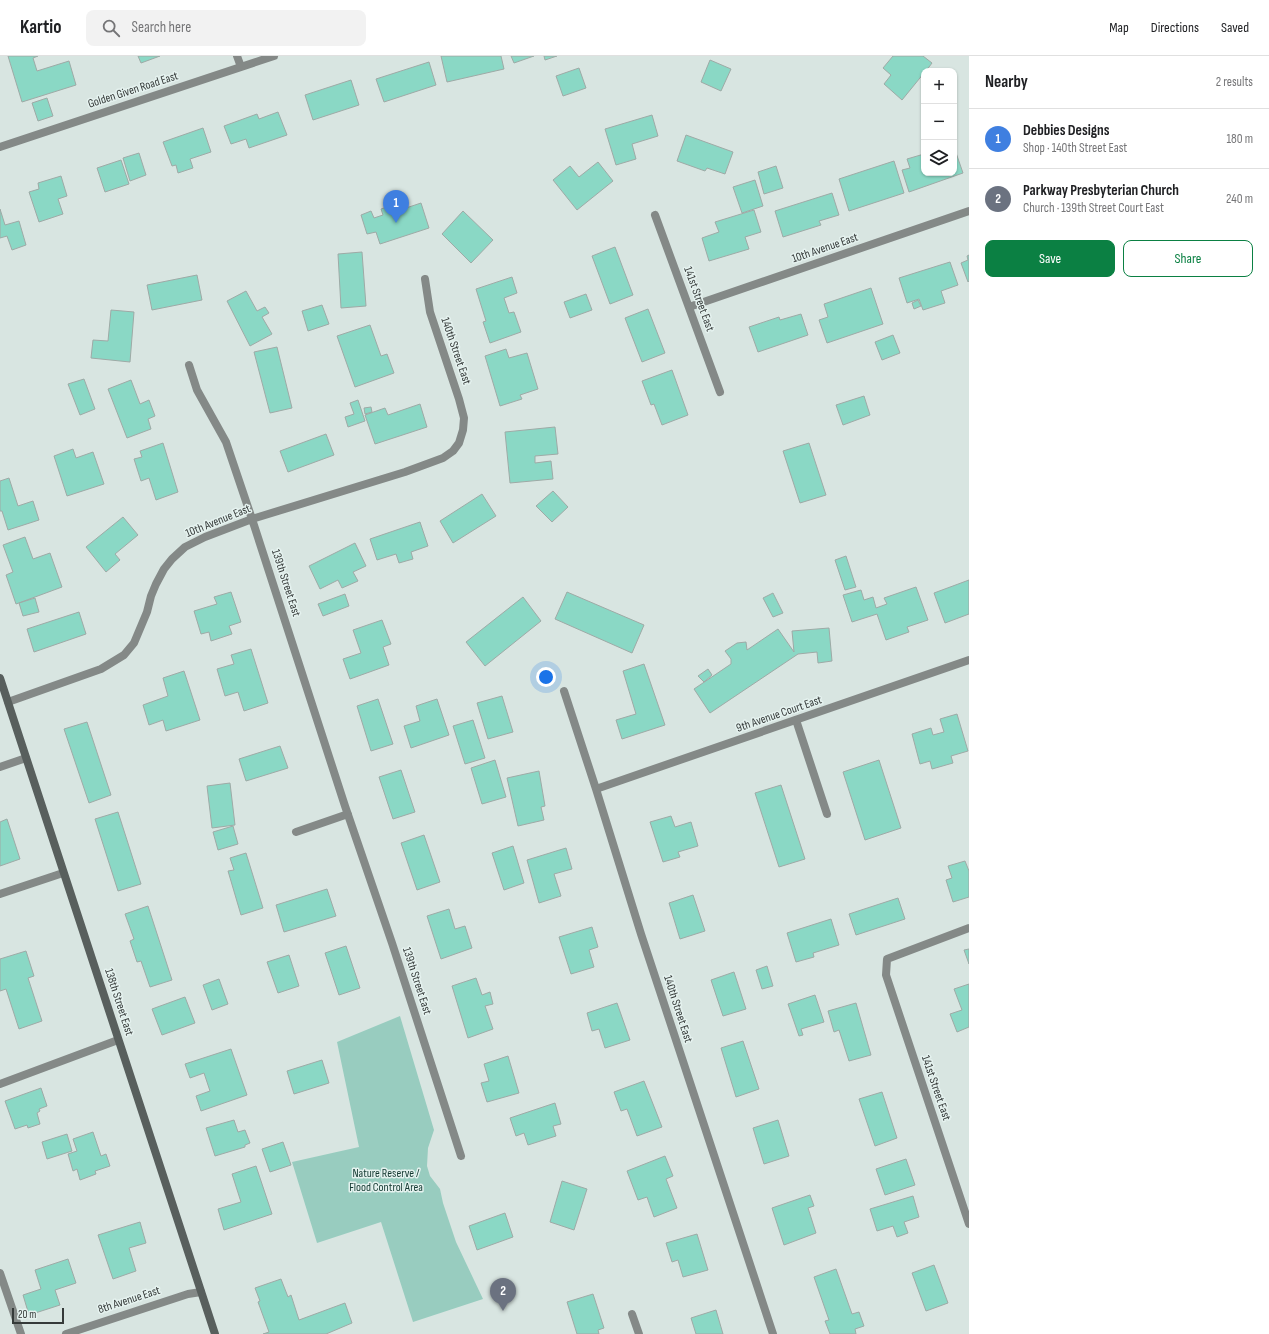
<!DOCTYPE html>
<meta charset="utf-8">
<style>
:root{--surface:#fff;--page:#f2f2f2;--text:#202124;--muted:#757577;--line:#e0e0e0;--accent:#0b8043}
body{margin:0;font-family:"Sofia Sans Condensed",sans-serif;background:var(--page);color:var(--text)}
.controls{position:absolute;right:12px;top:12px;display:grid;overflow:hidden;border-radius:8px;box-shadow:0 1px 3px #0004}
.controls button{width:36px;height:36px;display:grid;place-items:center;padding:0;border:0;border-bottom:1px solid var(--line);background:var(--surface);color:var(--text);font:20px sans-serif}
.scale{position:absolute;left:12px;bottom:10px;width:52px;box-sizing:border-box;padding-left:4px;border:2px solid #353a39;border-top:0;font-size:11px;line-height:14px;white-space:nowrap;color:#353a39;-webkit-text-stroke:3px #e5f2ef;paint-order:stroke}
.you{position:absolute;left:546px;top:621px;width:14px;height:14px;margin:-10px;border:3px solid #fff;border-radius:50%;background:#1a73e8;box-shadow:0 0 0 6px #1a73e833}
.badge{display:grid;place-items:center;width:26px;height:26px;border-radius:50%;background:var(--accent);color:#fff;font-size:13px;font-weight:700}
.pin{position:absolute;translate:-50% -33px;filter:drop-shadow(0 1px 2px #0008)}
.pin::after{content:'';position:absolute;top:21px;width:14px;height:12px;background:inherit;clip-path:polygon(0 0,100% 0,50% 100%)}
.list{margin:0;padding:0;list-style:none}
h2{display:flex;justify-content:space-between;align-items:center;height:52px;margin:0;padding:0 16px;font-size:17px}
h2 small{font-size:13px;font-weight:400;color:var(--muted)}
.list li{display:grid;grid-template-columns:26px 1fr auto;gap:12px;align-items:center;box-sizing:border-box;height:60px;padding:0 16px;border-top:1px solid var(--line)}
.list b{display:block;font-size:15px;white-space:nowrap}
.list p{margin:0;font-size:13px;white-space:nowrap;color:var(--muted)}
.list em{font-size:13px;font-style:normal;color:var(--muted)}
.actions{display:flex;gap:8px;padding:12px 16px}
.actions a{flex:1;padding:9px 0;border:1px solid var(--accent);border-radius:8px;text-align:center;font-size:14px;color:var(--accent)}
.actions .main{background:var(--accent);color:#fff}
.icon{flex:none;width:22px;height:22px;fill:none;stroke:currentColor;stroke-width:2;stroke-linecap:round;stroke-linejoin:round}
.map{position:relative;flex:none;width:969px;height:1278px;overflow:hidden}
header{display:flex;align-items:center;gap:24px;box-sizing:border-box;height:56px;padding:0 20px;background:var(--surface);border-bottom:1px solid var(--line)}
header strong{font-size:19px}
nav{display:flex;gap:22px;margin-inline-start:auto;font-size:14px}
.search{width:280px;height:36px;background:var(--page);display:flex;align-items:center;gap:10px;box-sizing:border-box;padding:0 14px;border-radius:8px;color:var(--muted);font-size:15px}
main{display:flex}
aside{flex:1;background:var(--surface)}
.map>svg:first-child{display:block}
</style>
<header>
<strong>Kartio</strong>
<div class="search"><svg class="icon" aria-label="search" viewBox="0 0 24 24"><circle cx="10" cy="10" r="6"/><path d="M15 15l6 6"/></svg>Search here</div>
<nav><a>Map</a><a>Directions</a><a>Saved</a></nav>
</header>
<main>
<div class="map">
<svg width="969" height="1278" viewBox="0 0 969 1278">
<rect width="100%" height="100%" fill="#d8e5e1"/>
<path fill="#98ccbf" d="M 400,960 L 434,1074 L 428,1092 L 427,1110 L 430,1120 L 440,1133 L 443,1147 L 456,1186 L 483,1243 L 413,1266 L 381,1166 L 317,1187 L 292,1106 L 359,1091 L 337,986 Z"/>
<path fill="#8ad8c5" stroke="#9eaaa6" d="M 8,0 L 38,0 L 33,2 L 37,15 L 69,5 L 76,29 L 22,46 Z
M 138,0 L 160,0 L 141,7 Z
M 441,0 L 501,0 L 504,13 L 447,26 Z
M 511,0 L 534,0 L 514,7 Z
M 544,0 L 557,0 L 545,4 Z
M 893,0 L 923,0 L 932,7 L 926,15 L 924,15 L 924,17 L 902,44 L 884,28 L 891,19 L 883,12 Z
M 710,4 L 731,13 L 721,35 L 701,26 Z
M 429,6 L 436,29 L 384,46 L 376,23 Z
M 579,12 L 586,32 L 563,40 L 556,20 Z
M 351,24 L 359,49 L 313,64 L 305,39 Z
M 47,42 L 53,60 L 38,65 L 32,47 Z
M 278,56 L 287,79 L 249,92 L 246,83 L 231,88 L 224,70 L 257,58 L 259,63 Z
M 652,59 L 658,80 L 632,88 L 636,103 L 616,109 L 605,73 Z
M 203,72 L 211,96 L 190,103 L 193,112 L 178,117 L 176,109 L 172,110 L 163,86 Z
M 686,79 L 733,96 L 725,118 L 707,112 L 705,115 L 677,105 Z
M 954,91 L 963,117 L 909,136 L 902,114 L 910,112 L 907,103 L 924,98 L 924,117 L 954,117 Z
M 139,97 L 146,119 L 130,125 L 123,102 Z
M 121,104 L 129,128 L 105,136 L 97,112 Z
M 894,105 L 904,137 L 849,155 L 839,123 Z
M 598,106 L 613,125 L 577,154 L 553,124 L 570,110 L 579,121 Z
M 776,110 L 783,132 L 764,138 L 758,116 Z
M 61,120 L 67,140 L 58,143 L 63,158 L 39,166 L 29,136 L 39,133 L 38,127 Z
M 755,124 L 763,150 L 742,157 L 733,131 Z
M 832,137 L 839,159 L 819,165 L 821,169 L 783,181 L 775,155 Z
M 421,147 L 429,172 L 380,188 L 376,176 L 367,178 L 361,159 L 371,155 L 374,162 L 383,159 L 381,153 L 395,148 L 397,155 Z
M 0,153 L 5,169 L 19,165 L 26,189 L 12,194 L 7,180 L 0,182 Z
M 754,154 L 761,176 L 745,181 L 749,193 L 709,205 L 702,182 L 719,176 L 715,166 Z
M 463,155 L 493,184 L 471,207 L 442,178 Z
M 615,191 L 633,239 L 610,248 L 592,200 Z
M 362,196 L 366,250 L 341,252 L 338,198 Z
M 969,199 L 969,225 L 968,226 L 961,207 L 968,204 L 967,200 Z
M 950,206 L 958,229 L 941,235 L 945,247 L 923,254 L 919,243 L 907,247 L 899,222 Z
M 197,219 L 202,244 L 152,254 L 147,229 Z
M 512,221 L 517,237 L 504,242 L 509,257 L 514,256 L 521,276 L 490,287 L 483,266 L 486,265 L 476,233 Z
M 871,232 L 883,268 L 827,287 L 819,264 L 828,261 L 824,248 Z
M 246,235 L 257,255 L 265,251 L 269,257 L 262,261 L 272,278 L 250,290 L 227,245 Z
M 586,238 L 592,254 L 570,262 L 564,246 Z
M 918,244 L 921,250 L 914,253 L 912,247 Z
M 322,249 L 329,268 L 308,275 L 302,255 Z
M 648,253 L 665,297 L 642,306 L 625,262 Z
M 111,254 L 134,256 L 130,306 L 91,302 L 93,284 L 108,285 Z
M 801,258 L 808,279 L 758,296 L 749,271 L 779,261 L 780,264 Z
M 370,269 L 381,300 L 387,298 L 394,317 L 355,331 L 337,280 Z
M 893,279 L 900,297 L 882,304 L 875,286 Z
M 277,291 L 292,352 L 270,357 L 254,296 Z
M 506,293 L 509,302 L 527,297 L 538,333 L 520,339 L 522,343 L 500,350 L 485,300 Z
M 672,314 L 688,359 L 662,369 L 654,348 L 651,349 L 642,325 Z
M 84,323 L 95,353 L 80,359 L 68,328 Z
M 131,324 L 140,348 L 149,344 L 155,360 L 148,363 L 151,373 L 127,382 L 108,333 Z
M 864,340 L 870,359 L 843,369 L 836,349 Z
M 358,344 L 365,365 L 348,371 L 345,361 L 354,358 L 350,347 Z
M 420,348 L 427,371 L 375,388 L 365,359 L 385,352 L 388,359 Z
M 371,351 L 372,356 L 365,358 L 364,352 Z
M 555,371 L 558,398 L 535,400 L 535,407 L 551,405 L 553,423 L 510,427 L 505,376 Z
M 326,378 L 334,399 L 288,416 L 280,395 Z
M 163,387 L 178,436 L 156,444 L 149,422 L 141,425 L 134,403 L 142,401 L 140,395 Z
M 809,387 L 826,439 L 800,447 L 783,395 Z
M 73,393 L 76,402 L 93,396 L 104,428 L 67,440 L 54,400 Z
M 9,422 L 18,450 L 33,445 L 39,464 L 8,474 L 2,455 L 0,455 L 0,425 Z
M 553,435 L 568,451 L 552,466 L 536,450 Z
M 482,438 L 496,460 L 453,487 L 440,465 Z
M 123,461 L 138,479 L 115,498 L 120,504 L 106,516 L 86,491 Z
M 420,466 L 428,490 L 411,496 L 413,503 L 399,507 L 396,498 L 377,504 L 370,483 Z
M 25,481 L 33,503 L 50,497 L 62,531 L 16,548 L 6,519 L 13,516 L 3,489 Z
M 355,487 L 366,510 L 353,516 L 358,525 L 342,532 L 338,524 L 320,533 L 309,510 Z
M 846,500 L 856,531 L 845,534 L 835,504 Z
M 969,524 L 969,558 L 945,567 L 934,537 Z
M 916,531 L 928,564 L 907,571 L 909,576 L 886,584 L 877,558 L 852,566 L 843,539 L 861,534 L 864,544 L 873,541 L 876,552 L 887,548 L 884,542 Z
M 231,536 L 241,566 L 229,570 L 232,578 L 211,585 L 209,576 L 201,578 L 194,555 L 217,548 L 214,541 Z
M 567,536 L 644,569 L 632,597 L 555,563 Z
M 773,537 L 783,557 L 773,561 L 763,542 Z
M 345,538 L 349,550 L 323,560 L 318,548 Z
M 523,541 L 541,565 L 485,610 L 466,586 Z
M 35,542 L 39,556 L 23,560 L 19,547 Z
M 79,556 L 86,578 L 34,596 L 27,573 Z
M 382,564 L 391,588 L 383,591 L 389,609 L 350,623 L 343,603 L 361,597 L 353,574 Z
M 829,572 L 832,605 L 818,607 L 817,596 L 798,598 L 710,657 L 694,633 L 731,608 L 731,603 L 725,595 L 737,587 L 746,586 L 747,594 L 778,573 L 794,596 L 792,575 Z
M 251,593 L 268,647 L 244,655 L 238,636 L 225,640 L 217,613 L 234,608 L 231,599 Z
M 644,608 L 665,669 L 622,683 L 616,664 L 636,658 L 623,615 Z
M 708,613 L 712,619 L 704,626 L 698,620 Z
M 184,615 L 200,664 L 166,675 L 163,664 L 149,669 L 143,649 L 168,640 L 163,622 Z
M 502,640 L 513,676 L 488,683 L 477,647 Z
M 378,643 L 393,688 L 371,695 L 357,650 Z
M 437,643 L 449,679 L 411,692 L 404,670 L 420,665 L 416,650 Z
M 957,658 L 968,695 L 951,700 L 953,707 L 932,713 L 930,705 L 920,708 L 912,678 L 931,672 L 933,679 L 944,676 L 940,663 Z
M 473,664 L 485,702 L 465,708 L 453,670 Z
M 87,666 L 111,739 L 89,747 L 64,673 Z
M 280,690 L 288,712 L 246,725 L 239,703 Z
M 495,704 L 506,741 L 482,748 L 471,712 Z
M 879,704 L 901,772 L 865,784 L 843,716 Z
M 401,714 L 415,756 L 393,763 L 379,721 Z
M 539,715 L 545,750 L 541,751 L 544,764 L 518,770 L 507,722 Z
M 230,727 L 235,769 L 212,772 L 207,730 Z
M 781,729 L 805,803 L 779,811 L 755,737 Z
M 118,756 L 141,828 L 118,835 L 95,763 Z
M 671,760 L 675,771 L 691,766 L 698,790 L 678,796 L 680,801 L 663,806 L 650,766 Z
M 7,763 L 20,803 L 0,810 L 0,766 Z
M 233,770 L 238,788 L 218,794 L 213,776 Z
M 424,779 L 440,826 L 417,834 L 401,787 Z
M 513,790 L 524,827 L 504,834 L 492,797 Z
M 566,792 L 572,813 L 554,818 L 561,840 L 539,847 L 527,804 Z
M 246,797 L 263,852 L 241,859 L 228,815 L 234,814 L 230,802 Z
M 965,805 L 969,815 L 969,841 L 953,846 L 946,824 L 952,822 L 948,810 Z
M 327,833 L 336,860 L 284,876 L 276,849 Z
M 693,839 L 705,875 L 680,883 L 669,847 Z
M 898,842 L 905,863 L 856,879 L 849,858 Z
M 148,850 L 172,924 L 150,931 L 141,905 L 137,906 L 130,885 L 134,883 L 125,858 Z
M 449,853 L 455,873 L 465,870 L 472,892 L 441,903 L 427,860 Z
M 831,863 L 839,889 L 813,897 L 814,901 L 796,906 L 787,877 Z
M 592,871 L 598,891 L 589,894 L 594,911 L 571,918 L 559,881 Z
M 346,890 L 360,932 L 339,939 L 325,897 Z
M 969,893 L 969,908 L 964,894 Z
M 26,895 L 34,920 L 28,922 L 42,965 L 19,973 L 6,933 L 0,935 L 0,903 Z
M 289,899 L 299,930 L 278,937 L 267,906 Z
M 767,910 L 773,930 L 762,933 L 756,914 Z
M 734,916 L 746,953 L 723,960 L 711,924 Z
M 476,922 L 482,939 L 490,936 L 493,948 L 485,950 L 493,973 L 468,982 L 452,930 Z
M 219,923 L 228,948 L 212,954 L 203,929 Z
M 969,928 L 969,971 L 957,976 L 950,958 L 962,954 L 954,933 Z
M 815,939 L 824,966 L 801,973 L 803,979 L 799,980 L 788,948 Z
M 185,941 L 195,967 L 162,979 L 152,953 Z
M 617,947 L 630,984 L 605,992 L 599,973 L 592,975 L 587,957 Z
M 856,947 L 871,999 L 849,1005 L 839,974 L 834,976 L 828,955 Z
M 743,985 L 759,1033 L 736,1041 L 721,992 Z
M 231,993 L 247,1039 L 201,1055 L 196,1040 L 210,1035 L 204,1017 L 190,1022 L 185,1008 Z
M 508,1000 L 519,1037 L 487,1046 L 481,1027 L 489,1025 L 484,1008 Z
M 322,1004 L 329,1027 L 294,1038 L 287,1015 Z
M 644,1025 L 662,1071 L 637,1080 L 627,1053 L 621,1055 L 614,1036 Z
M 41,1032 L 47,1050 L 39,1053 L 40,1055 L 37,1057 L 40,1068 L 28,1072 L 27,1069 L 15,1073 L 5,1045 Z
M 882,1036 L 897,1082 L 875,1090 L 859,1043 Z
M 555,1047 L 561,1068 L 553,1070 L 556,1080 L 528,1089 L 524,1077 L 516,1080 L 510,1062 Z
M 234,1064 L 238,1076 L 245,1074 L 250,1087 L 245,1089 L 245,1091 L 215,1100 L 206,1072 Z
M 778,1064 L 789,1100 L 764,1108 L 753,1072 Z
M 93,1076 L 101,1100 L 106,1098 L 110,1110 L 95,1115 L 96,1118 L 80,1124 L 77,1113 L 73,1115 L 68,1098 L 77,1095 L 73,1083 Z
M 67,1078 L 72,1095 L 47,1103 L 42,1086 Z
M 283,1086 L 291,1109 L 270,1116 L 262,1093 Z
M 665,1100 L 673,1120 L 666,1123 L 677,1152 L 654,1161 L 647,1141 L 638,1144 L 627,1115 Z
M 906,1103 L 915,1129 L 885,1139 L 876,1113 Z
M 256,1110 L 272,1158 L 224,1174 L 218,1153 L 241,1146 L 232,1118 Z
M 562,1125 L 587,1133 L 574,1174 L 550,1166 Z
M 810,1139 L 814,1150 L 808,1152 L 816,1177 L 784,1189 L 772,1152 Z
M 913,1140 L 919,1161 L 904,1166 L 908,1177 L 897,1181 L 893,1170 L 877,1175 L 870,1153 Z
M 505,1157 L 513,1181 L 477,1194 L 469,1170 Z
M 140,1166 L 146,1187 L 129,1192 L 136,1215 L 113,1223 L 98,1179 Z
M 697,1178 L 708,1214 L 683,1221 L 678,1204 L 672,1206 L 666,1187 Z
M 68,1203 L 76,1227 L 55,1234 L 60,1249 L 29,1259 L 23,1239 L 41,1233 L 35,1214 Z
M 934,1209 L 948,1247 L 926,1255 L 912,1217 Z
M 836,1213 L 852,1258 L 859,1256 L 864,1270 L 855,1273 L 856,1278 L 830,1278 L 825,1265 L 829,1264 L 814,1221 Z
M 281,1223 L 288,1241 L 291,1239 L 299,1264 L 345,1247 L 352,1267 L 326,1278 L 263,1278 L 269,1276 L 258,1246 L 260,1245 L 255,1232 Z
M 593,1238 L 604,1272 L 598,1274 L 599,1278 L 577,1278 L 567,1246 Z
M 716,1254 L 723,1278 L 696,1278 L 691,1262 Z"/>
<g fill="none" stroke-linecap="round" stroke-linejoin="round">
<path stroke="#848987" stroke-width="8" d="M 796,664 L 827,758
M 0,1028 L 118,984
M 0,1217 L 21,1278"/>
<path stroke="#848987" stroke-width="8" d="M 237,0 L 241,11
M 0,91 L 274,0
M 655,159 L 720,336
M 689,251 L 969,155
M 189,309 L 197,334 L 226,386 L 252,463 L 345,750 L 392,887 L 461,1100
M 564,635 L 596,733 L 641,878 L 773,1278
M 8,646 L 101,613 L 124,599 L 134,587 L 147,556 L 151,540 L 156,528 L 164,513 L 172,503 L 185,491 L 205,481 L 252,463 L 405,416 L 443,402 L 453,395 L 459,387 L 463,374 L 464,362 L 459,343 L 430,256 L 425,223
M 0,711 L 26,702
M 596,733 L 969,604
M 296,776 L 348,758
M 0,838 L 63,817
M 969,872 L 887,903 L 886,919 L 969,1168
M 632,1258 L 639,1278
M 66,1278 L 188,1238 L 201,1236"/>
<path stroke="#585f5d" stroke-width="8" d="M 0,622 L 215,1278"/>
</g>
<g text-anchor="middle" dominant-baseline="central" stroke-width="3" stroke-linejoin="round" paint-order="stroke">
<g font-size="12" fill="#353a39" stroke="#e5f2ef">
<text transform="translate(133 34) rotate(-18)">Golden Given Road East</text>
<text transform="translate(825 192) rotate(-19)">10th Avenue East</text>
<text transform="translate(699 243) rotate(70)">141st Street East</text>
<text transform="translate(456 295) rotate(71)">140th Street East</text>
<text transform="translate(218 465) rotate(-22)">10th Avenue East</text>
<text transform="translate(286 527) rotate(72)">139th Street East</text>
<text transform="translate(779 658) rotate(-19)">9th Avenue Court East</text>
<text transform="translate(417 925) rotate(72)">139th Street East</text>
<text transform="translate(119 946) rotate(72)">138th Street East</text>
<text transform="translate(678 953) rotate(72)">140th Street East</text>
<text transform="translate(936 1032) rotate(71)">141st Street East</text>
<text transform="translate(129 1244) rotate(-18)">8th Avenue East</text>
</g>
<g font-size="12" fill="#123830" stroke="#e5f2ef">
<text x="386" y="1117">Nature Reserve /<tspan x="386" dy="14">Flood Control Area</tspan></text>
</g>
</g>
</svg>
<div class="controls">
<button>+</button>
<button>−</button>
<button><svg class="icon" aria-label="layers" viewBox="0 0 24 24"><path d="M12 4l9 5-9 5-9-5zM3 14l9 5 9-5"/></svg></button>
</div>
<div class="scale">20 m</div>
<div class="you"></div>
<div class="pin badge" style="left:396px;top:167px;background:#3f7fe0">1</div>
<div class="pin badge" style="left:503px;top:1255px;background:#6b7280">2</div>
</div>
<aside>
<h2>Nearby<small>2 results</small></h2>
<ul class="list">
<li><span class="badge" style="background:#3f7fe0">1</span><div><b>Debbies Designs</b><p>Shop · 140th Street East</p></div><em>180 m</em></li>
<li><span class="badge" style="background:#6b7280">2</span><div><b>Parkway Presbyterian Church</b><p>Church · 139th Street Court East</p></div><em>240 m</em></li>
</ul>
<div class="actions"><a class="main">Save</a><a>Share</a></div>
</aside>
</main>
